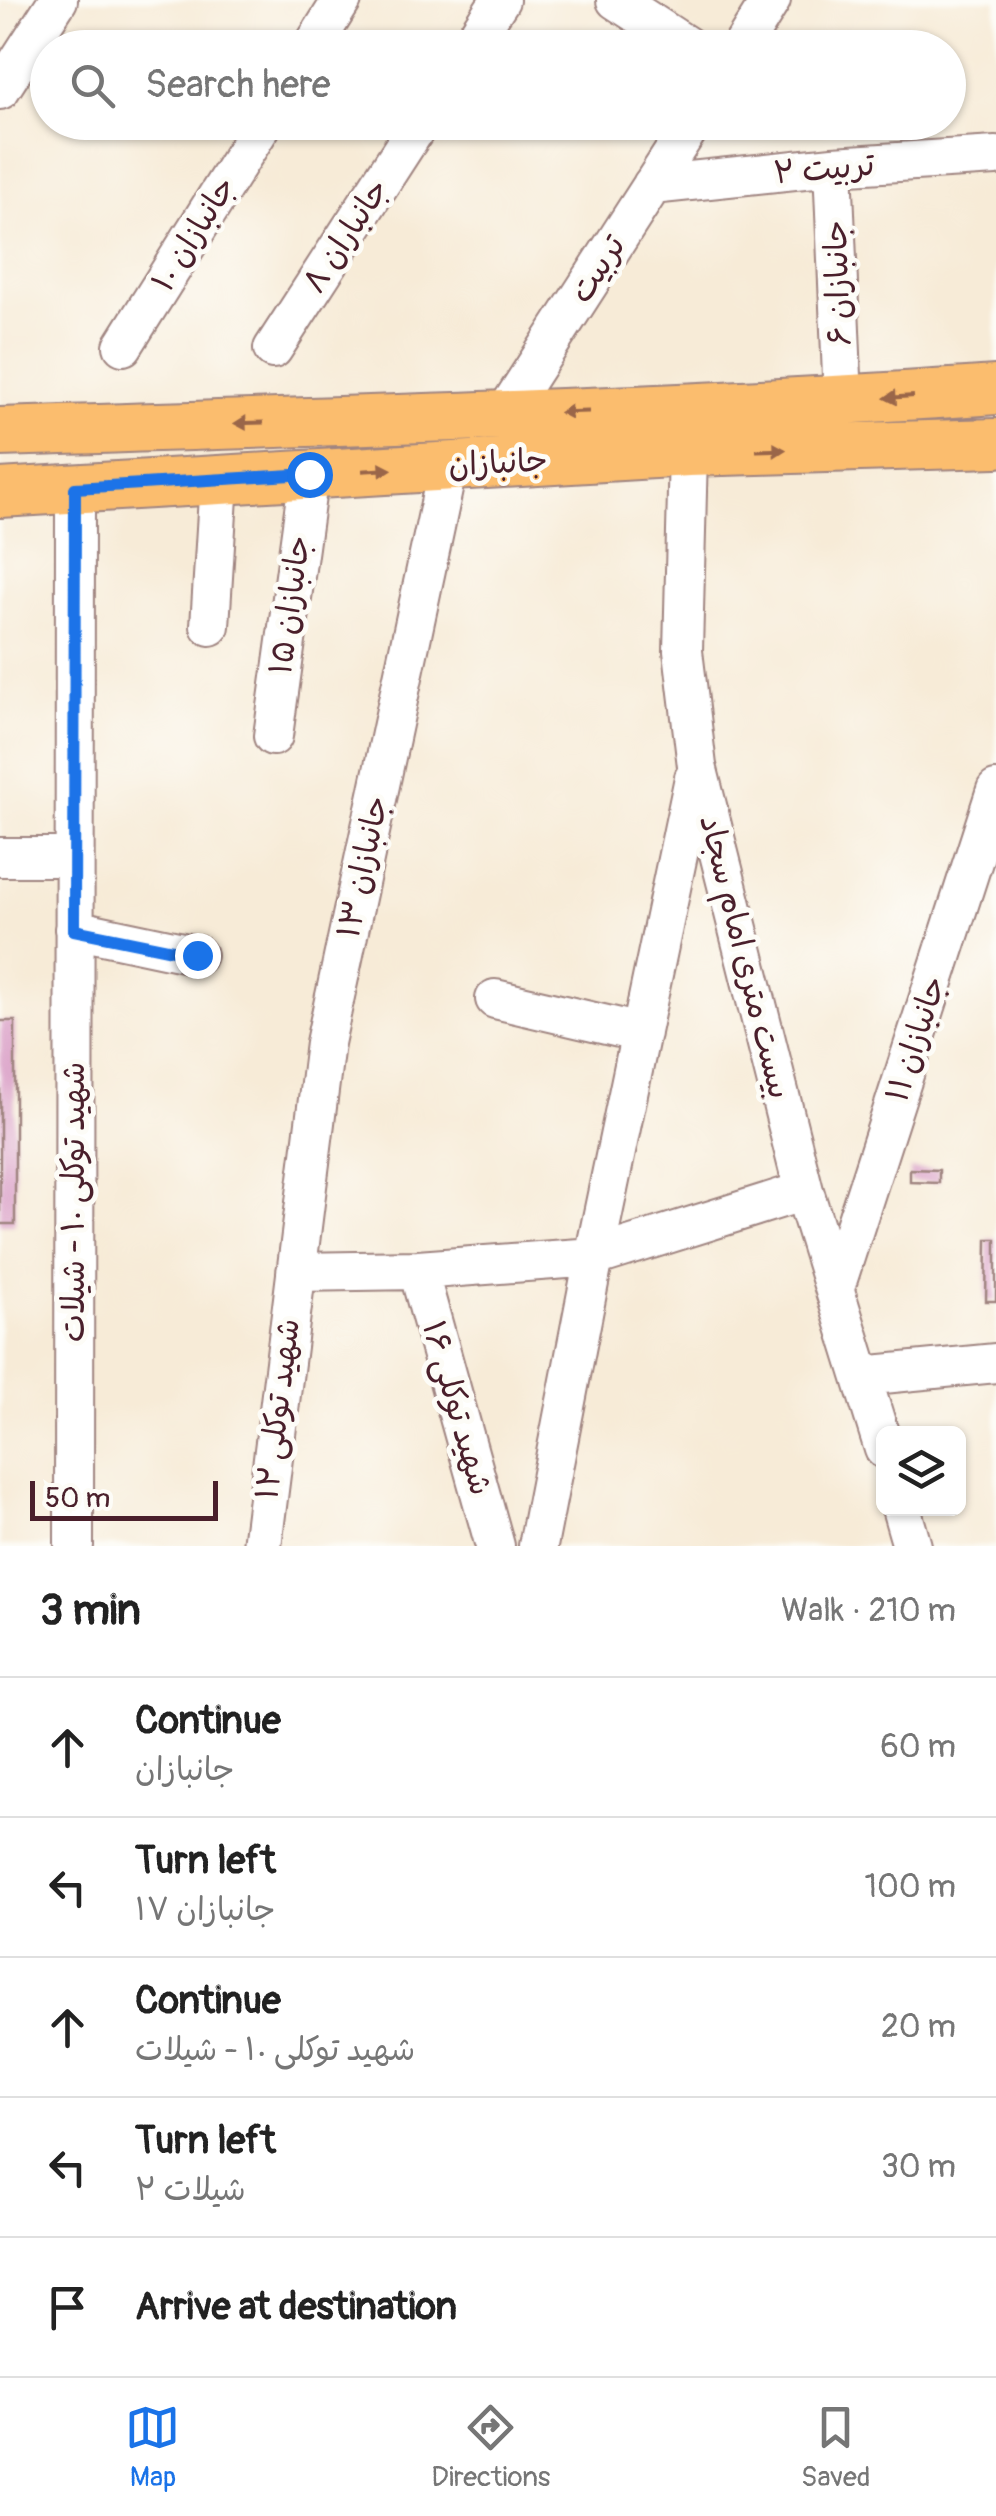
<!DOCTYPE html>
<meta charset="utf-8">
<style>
:root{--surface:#fff;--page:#f6f6f6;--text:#222;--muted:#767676;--line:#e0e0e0;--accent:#1a73e8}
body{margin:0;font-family:Pangolin,"Playpen Sans Arabic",sans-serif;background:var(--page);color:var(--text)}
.controls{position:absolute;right:30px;bottom:30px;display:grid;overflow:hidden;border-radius:15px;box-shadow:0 2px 8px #0004}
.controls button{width:90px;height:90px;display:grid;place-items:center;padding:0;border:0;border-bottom:2px solid var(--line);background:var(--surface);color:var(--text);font:50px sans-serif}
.scale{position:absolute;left:30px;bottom:25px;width:188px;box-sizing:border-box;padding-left:10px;border:5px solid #4a1f2b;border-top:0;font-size:28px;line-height:35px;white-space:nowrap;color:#4a1f2b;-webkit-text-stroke:8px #fdfcf7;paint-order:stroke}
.stop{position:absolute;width:30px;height:30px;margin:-22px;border:8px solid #1a73e8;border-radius:50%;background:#fff}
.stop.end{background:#1a73e8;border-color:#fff;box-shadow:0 2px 10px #0008}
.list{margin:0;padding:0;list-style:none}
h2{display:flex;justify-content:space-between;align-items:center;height:130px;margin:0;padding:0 40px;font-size:42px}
h2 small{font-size:32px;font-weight:400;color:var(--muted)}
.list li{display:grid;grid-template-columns:65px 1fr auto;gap:30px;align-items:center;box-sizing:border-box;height:140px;padding:0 40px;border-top:2px solid var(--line)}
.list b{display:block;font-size:38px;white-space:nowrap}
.list p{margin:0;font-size:32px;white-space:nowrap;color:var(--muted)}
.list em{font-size:32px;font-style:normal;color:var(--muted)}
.icon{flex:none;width:55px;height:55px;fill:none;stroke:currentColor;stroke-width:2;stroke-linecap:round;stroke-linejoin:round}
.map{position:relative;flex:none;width:996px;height:1546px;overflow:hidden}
.search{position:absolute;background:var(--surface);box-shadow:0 2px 8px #0004;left:30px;right:30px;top:30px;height:110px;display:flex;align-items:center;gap:25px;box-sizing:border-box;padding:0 35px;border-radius:55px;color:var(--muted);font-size:38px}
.sheet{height:830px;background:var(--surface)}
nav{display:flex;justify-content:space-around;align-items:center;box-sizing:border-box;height:140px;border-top:2px solid var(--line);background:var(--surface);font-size:28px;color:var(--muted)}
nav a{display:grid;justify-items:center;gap:5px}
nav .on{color:var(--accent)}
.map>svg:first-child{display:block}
</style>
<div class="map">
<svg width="996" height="1546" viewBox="0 0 996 1546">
<rect width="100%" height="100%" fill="#fdfcf7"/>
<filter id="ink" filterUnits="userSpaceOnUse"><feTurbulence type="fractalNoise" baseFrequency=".01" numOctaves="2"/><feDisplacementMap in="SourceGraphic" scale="20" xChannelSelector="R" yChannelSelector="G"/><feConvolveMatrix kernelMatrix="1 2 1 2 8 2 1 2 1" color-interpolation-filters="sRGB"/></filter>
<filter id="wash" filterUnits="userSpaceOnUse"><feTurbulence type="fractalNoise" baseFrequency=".0048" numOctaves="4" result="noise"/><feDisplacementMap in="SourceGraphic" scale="40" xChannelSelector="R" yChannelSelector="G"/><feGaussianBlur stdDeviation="2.25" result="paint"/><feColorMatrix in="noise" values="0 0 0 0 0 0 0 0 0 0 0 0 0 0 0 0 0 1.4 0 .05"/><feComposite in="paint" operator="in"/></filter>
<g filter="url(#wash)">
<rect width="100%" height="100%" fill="#f7ebd7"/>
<g id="blocks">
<path fill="#d99dc6" d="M 0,1021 L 15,1021 L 15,1224 L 0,1224 Z
M 910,1169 L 939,1170 L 939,1183 L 910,1182 Z
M 987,1239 L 996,1239 L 996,1301 L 986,1301 Z"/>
</g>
</g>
<g filter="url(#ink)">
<use href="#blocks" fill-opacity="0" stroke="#a08581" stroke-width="2.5"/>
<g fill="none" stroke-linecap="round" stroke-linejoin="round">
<g stroke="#a08581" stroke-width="42">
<path id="minor" d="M 616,0 L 690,48
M 312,48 L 342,0
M 469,48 L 500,0
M 741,48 L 771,0
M 0,90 L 58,0
M 833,166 L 843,400
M 652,185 L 833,166 L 996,156
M 123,346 L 264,122
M 273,349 L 420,122
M 504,415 L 693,122
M 688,452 L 683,651 L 697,766 L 804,1191 L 884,1449
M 210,626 L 219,480
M 273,736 L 309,474
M 0,857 L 74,857
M 74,929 L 197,955
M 495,999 L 641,1033
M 418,1270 L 495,1546
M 296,1272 L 418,1270 L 594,1257 L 804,1191
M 835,1288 L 996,790
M 862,1376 L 996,1363
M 901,1508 L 912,1546
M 74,1546 L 75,488
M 262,1546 L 325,1043 L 448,466
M 538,1546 L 594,1257 L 694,778"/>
</g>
<g stroke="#a08581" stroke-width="52">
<path id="major" d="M 0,432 C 332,421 664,413 996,390
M 0,493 L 688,452 L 996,443"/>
</g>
<use href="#minor" stroke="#fff" stroke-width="38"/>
<use href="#major" stroke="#fbbd6e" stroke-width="48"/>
</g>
<defs><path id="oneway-solid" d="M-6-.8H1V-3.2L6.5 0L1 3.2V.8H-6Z" transform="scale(2.5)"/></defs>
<g fill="#9a6649">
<use href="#oneway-solid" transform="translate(899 397) rotate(176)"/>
<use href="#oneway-solid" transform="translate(574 412) rotate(178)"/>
<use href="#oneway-solid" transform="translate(249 423) rotate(178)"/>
<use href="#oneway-solid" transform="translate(771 450) rotate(-2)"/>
<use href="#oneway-solid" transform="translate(377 470) rotate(-3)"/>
</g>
</g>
<g fill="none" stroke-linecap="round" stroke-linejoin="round" filter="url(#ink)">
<path stroke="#1a73e8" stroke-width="12" d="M 197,955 L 74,930 L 75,488 L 309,474"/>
</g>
<g text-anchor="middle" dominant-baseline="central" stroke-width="10" stroke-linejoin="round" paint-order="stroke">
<g font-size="32" fill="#4a1f2b" stroke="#fdfcf7">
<text transform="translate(824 169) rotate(-5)">تربیت ۲</text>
<text transform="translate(194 234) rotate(-58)">جانبازان ۱۰</text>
<text transform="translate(346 236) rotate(-57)">جانباران ۸</text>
<text transform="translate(598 269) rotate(-57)">تربیت</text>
<text transform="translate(838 283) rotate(-92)">جانبازان ۶</text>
<text transform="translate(498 463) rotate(-3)">جانبازان</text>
<text transform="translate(290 605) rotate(-82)">جانبازان ۱۵</text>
<text transform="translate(363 867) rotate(-78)">جانبازان ۱۳</text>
<text transform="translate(745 957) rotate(76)">بیست متری امام سجاد</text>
<text transform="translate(916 1039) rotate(-72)">جانبازان ۱۱</text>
<text transform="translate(74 1202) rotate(-90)">شهید توکلی ۱۰ - شیلات</text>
<text transform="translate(457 1408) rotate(74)">شهید توکلی ۱۶</text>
<text transform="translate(278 1409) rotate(-83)">شهید توکلی ۱۲</text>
</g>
</g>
</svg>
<div class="controls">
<button><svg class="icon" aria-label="layers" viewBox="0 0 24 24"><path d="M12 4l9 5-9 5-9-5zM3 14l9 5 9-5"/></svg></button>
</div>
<div class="scale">50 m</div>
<div class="stop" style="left:309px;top:474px"></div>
<div class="stop end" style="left:197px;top:955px"></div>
<div class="search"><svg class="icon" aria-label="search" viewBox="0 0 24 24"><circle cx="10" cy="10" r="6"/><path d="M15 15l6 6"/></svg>Search here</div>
</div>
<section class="sheet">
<h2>3 min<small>Walk · 210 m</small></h2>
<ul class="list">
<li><svg class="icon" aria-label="ahead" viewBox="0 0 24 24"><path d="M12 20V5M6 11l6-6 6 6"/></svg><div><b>Continue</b><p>جانبازان</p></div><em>60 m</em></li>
<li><svg class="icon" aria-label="left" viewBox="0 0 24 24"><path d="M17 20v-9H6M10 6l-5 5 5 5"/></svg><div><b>Turn left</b><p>جانبازان ۱۷</p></div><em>100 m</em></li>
<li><svg class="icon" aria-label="ahead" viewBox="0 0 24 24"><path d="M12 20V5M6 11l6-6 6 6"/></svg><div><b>Continue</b><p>شهید توکلی ۱۰ - شیلات</p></div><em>20 m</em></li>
<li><svg class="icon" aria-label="left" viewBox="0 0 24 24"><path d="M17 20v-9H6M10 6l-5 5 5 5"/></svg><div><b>Turn left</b><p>شیلات ۲</p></div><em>30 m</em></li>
<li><svg class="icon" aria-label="arrive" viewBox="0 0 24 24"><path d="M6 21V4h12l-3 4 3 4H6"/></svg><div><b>Arrive at destination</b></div></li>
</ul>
</section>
<nav>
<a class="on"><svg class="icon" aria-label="map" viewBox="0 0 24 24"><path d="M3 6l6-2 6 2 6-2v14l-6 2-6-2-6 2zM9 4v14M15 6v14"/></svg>Map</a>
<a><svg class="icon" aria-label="directions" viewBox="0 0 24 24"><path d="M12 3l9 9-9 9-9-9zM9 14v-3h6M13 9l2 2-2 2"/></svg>Directions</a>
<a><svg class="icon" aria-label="saved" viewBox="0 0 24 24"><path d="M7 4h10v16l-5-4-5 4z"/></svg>Saved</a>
</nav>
